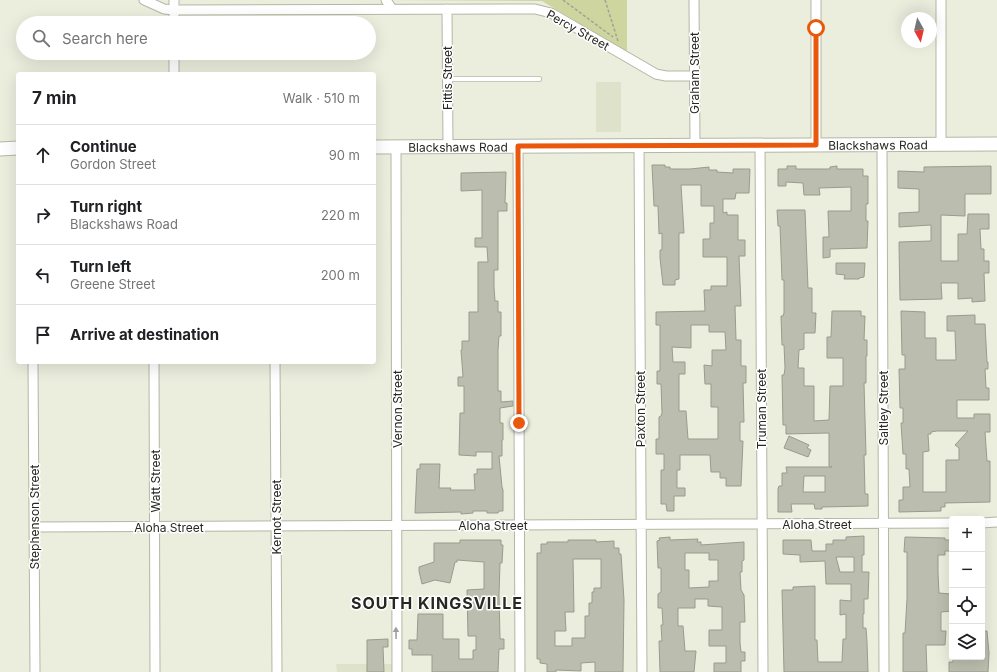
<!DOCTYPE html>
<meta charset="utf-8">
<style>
:root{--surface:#fff;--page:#f2f2f2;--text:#202124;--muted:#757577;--line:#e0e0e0}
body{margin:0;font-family:Inter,sans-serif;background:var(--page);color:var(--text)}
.controls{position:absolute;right:12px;bottom:12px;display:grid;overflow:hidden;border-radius:4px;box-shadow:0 4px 16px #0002}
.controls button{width:36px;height:36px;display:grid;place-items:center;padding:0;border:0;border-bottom:1px solid var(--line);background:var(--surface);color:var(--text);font:20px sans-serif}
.compass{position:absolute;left:901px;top:12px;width:36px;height:36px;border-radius:50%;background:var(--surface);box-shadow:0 4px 16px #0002;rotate:172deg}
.stop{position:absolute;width:12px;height:12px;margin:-9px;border:3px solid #ea580c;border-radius:50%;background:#fff}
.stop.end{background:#ea580c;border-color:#fff;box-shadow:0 1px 4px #0008}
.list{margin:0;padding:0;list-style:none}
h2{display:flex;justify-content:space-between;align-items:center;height:52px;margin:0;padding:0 16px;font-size:17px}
h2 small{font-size:13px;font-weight:400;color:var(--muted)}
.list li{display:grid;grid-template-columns:26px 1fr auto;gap:12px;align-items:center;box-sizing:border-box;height:60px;padding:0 16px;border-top:1px solid var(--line)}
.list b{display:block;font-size:15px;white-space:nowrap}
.list p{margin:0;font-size:13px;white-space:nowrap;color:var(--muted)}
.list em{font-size:13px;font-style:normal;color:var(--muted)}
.icon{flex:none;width:22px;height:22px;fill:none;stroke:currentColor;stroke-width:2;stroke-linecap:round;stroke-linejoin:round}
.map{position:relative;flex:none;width:997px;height:672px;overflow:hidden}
.search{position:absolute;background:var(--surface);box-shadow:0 4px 16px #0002;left:16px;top:16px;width:360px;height:44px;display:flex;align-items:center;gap:10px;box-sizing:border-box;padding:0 14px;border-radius:22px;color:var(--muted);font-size:15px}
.panel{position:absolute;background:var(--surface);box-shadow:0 4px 16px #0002;left:16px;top:72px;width:360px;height:292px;border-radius:4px}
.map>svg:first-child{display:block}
</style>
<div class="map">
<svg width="997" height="672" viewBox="0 0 997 672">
<rect width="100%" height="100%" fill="#ebeddd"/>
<path fill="#dfe2cb" d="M 596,82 L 621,82 L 621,132 L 596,132 Z
M 336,664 L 392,664 L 392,672 L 337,672 Z"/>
<path fill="#ced59e" d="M 388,0 L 627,0 L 627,52 L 542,1 Z"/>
<path fill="#bbbdae" stroke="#999b8c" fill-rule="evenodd" d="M 652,165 L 665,165 L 665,167 L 670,167 L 670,169 L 690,169 L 709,167 L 709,170 L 717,170 L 717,172 L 733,173 L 733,169 L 750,169 L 749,193 L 736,193 L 735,199 L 723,199 L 723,213 L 727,212 L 727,215 L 738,215 L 738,240 L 745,240 L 745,256 L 739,256 L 741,306 L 735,306 L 736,340 L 741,340 L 741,366 L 746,366 L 746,383 L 743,383 L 744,422 L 740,422 L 740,441 L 743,441 L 741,486 L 726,486 L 726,478 L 720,478 L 720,472 L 711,472 L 710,455 L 680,455 L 680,470 L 677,470 L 677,488 L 685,488 L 685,496 L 674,496 L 674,511 L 667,511 L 666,504 L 661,504 L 661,470 L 664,470 L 664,454 L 656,454 L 656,439 L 659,439 L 659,417 L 661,416 L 662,413 L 661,384 L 657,384 L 657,371 L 660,371 L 660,325 L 656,325 L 656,312 L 705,311 L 704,290 L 711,290 L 711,286 L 727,286 L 727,257 L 703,257 L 703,239 L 710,239 L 710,223 L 714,223 L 714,206 L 701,206 L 701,185 L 681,185 L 684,233 L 679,233 L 679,279 L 675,280 L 675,285 L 663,285 L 660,258 L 660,250 L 662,250 L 662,233 L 659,234 L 658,206 L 654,206 ZM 691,325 L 709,325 L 709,332 L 725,332 L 726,350 L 712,350 L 712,366 L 704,365 L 705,384 L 711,384 L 711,407 L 718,407 L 718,439 L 688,439 L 686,411 L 679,411 L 679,374 L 685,374 L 685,362 L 673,362 L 672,347 L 691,348 Z
M 787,166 L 796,166 L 796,169 L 830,169 L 830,167 L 837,166 L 837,169 L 863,169 L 863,176 L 868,176 L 868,204 L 866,204 L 866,221 L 868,221 L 867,248 L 830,249 L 830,257 L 823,258 L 823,237 L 829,237 L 828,211 L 851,211 L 851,187 L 819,188 L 820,195 L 804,195 L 803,183 L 786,182 L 786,186 L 778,186 L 778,169 L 787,169 Z
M 991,166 L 991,194 L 965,194 L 965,216 L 941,215 L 941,261 L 958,261 L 958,234 L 967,234 L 968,214 L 989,214 L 989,229 L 980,229 L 981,249 L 984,249 L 984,261 L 989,261 L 989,273 L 984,273 L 985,301 L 972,302 L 972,298 L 958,299 L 958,283 L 941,283 L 942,299 L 900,300 L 899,242 L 931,241 L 931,225 L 899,227 L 899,213 L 919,212 L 919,189 L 898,188 L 898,171 L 924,172 L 924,167 Z
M 506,172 L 505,203 L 507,203 L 507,211 L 498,211 L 498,270 L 494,270 L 494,287 L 495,301 L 498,301 L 498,312 L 501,312 L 501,336 L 499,336 L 498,350 L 498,391 L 501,391 L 501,402 L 513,401 L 513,406 L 500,408 L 500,423 L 503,423 L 503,440 L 502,440 L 502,456 L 499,456 L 502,487 L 503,490 L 503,511 L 499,511 L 498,513 L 487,513 L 487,511 L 473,511 L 473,513 L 461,514 L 461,512 L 415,513 L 417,469 L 420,469 L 420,464 L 440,464 L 439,488 L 451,488 L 450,490 L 475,490 L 474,474 L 477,474 L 477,469 L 492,469 L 492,452 L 476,452 L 476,456 L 459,455 L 460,413 L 464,413 L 464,386 L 458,386 L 458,377 L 463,377 L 461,350 L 462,350 L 462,341 L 469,341 L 469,312 L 478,312 L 478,262 L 488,262 L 487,247 L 475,247 L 475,238 L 482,238 L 482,190 L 461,191 L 461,173 Z
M 777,210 L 805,210 L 808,288 L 812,288 L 812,313 L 816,313 L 815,333 L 804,333 L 804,349 L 799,350 L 798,368 L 804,368 L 804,386 L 814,386 L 814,421 L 829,420 L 830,386 L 843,386 L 843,358 L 827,358 L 827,337 L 831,337 L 832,311 L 861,311 L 861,316 L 865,316 L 864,340 L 867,340 L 867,356 L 866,356 L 866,383 L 864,383 L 866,455 L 864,455 L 865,494 L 868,494 L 868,506 L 822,507 L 822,509 L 815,509 L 814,504 L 791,504 L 792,512 L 778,512 L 778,489 L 779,486 L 782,486 L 782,473 L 787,473 L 786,467 L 832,467 L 829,466 L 829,433 L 786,434 L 786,425 L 783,425 L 782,375 L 784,375 L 785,368 L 784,345 L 782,345 L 781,316 L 783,316 L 784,313 L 784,280 L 782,280 L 780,226 L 778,226 ZM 804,476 L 825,476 L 825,492 L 803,492 Z
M 836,263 L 865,263 L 864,277 L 859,278 L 859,279 L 844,279 L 845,275 L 836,274 Z
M 901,311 L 925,312 L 925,338 L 936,338 L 936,360 L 956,360 L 955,331 L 947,331 L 947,316 L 975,315 L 975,324 L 985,324 L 987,362 L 988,362 L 988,369 L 985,369 L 986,388 L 989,388 L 989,400 L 957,400 L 957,418 L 974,418 L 974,414 L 990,414 L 990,432 L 985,432 L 987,461 L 990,461 L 990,502 L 945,503 L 945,507 L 941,507 L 941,511 L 899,512 L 899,500 L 903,500 L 903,487 L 910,487 L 909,469 L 906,469 L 906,454 L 903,454 L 901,423 L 903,423 L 903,408 L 900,408 L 899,369 L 905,369 L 905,355 L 902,355 ZM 968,431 L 955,445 L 959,448 L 959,460 L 946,460 L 946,492 L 923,492 L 923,452 L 929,451 L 928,434 L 931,434 L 931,432 L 937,431 Z
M 789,436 L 809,445 L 807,448 L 811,450 L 808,457 L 784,448 Z
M 864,536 L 864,555 L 862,555 L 862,572 L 869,572 L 868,599 L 864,599 L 864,614 L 863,614 L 863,628 L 866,628 L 867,642 L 868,672 L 784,672 L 782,590 L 793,590 L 793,587 L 815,586 L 815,640 L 817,640 L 818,662 L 842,662 L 843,639 L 846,639 L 846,614 L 840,615 L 840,600 L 851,601 L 851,584 L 826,584 L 825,561 L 800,562 L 800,555 L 783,554 L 783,540 L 811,540 L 812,551 L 826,551 L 826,544 L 833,544 L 833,540 L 846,540 L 846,537 ZM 836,557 L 854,557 L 854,572 L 840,572 Z
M 670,537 L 670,540 L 698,539 L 697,542 L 701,542 L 701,545 L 744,542 L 744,560 L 742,561 L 742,572 L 740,572 L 741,590 L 744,595 L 745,622 L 740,622 L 740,643 L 741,652 L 745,652 L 745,661 L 741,661 L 741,672 L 714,672 L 714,663 L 726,663 L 726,646 L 709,646 L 709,630 L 722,630 L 722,607 L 708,606 L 708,599 L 695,599 L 695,608 L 678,608 L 678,626 L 683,626 L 685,651 L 696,651 L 694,672 L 660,672 L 659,641 L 662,641 L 661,625 L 663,625 L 662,608 L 658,608 L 658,594 L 661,592 L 661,568 L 658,568 L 657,541 L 660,540 L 659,538 ZM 685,553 L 709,553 L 709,560 L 718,560 L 718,581 L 709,581 L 709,587 L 689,588 L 689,570 L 685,570 Z
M 905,537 L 945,538 L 945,540 L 952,540 L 952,551 L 945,551 L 945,555 L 938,555 L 938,573 L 939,593 L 950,594 L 950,596 L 952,596 L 952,611 L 941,612 L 941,631 L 946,631 L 945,645 L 926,645 L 927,672 L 903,672 L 903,633 L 905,633 L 907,599 L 907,552 L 904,552 Z
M 460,540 L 501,540 L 501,545 L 503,545 L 502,563 L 500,563 L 499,595 L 500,639 L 504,639 L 504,649 L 499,649 L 498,672 L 432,672 L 432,655 L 412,655 L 412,649 L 409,649 L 409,640 L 417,640 L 418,614 L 443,614 L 443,639 L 459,639 L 459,659 L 473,659 L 473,650 L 476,650 L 476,636 L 468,636 L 467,590 L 484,589 L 484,562 L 457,560 L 457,562 L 455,562 L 450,583 L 435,580 L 422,584 L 419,571 L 419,567 L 434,562 L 434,543 L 460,543 Z
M 568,540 L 596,540 L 596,542 L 614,541 L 614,548 L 619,548 L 619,554 L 621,554 L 624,600 L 623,672 L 595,672 L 595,662 L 581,663 L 581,671 L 556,670 L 556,672 L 547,672 L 547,664 L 540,663 L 540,659 L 537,659 L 537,553 L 541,553 L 541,544 L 547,544 L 547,542 L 568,542 ZM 573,559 L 601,559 L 601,588 L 594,588 L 594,592 L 592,592 L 592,603 L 589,603 L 589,616 L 585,616 L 585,638 L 572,638 L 572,646 L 555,646 L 555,631 L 566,631 L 565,612 L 574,612 Z
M 982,631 L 987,631 L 989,653 L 988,672 L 949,672 L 949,662 L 953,662 L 953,657 L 982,657 Z
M 388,639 L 388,647 L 383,647 L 384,672 L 367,672 L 367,640 Z"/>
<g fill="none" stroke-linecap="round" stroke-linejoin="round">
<g stroke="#b4b6a6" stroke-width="6">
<path id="lane" d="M 447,79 L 539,79"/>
</g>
<g stroke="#b4b6a6" stroke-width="11">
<path id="street" d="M 144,0 L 164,9 L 174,10 L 535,9 L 551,13 L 656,74 L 666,76 L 694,76
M 174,0 L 174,23
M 386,0 L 392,9
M 694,0 L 695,145
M 816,0 L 816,145
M 941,0 L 941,144
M 447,9 L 448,147
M 174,53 L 174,74
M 760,145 L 763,672
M 882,145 L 884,672
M 518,146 L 520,672
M 639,146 L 642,672
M 396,147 L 397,672
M 33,362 L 35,672
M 154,362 L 155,672
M 275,362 L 277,672
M 982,523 L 997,522
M 34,527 L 952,523"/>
</g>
<g stroke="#b4b6a6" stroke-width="15">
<g id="secondary">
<path id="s1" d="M 374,147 L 997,144"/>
<path d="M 0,149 L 18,148"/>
</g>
</g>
<path stroke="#a0a296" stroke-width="1.5" stroke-dasharray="3 2" stroke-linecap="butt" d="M 563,0 L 613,37
M 605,0 L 618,41"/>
<use href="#lane" stroke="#fff" stroke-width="4.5"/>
<use href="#street" stroke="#fff" stroke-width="9"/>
<use href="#secondary" stroke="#fff" stroke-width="13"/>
</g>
<defs><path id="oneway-solid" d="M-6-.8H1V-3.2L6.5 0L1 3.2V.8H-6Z"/></defs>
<use fill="#9e9e9c" href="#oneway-solid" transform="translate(396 633) rotate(-91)"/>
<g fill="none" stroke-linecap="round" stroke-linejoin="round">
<path stroke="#ea580c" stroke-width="5" d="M 519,423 L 518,146 L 816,145 L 816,28"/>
</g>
<g text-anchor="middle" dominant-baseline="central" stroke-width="3" stroke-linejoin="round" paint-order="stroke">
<g font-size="12" fill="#272822" stroke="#fff">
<text transform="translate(578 30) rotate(29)">Percy Street</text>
<text transform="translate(694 73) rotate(-90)">Graham Street</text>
<text transform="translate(447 78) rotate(-90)">Fittis Street</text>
<text stroke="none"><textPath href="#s1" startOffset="504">Blackshaws Road</textPath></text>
<text stroke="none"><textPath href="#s1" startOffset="84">Blackshaws Road</textPath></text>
<text transform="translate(883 408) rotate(-90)">Saltley Street</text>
<text transform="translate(397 409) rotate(-90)">Vernon Street</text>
<text transform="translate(640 409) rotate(-90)">Paxton Street</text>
<text transform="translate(761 409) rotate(-90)">Truman Street</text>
<text transform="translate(155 481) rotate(-90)">Watt Street</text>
<text transform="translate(34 517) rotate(-90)">Stephenson Street</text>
<text transform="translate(276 517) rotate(-90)">Kernot Street</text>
<text x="817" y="524">Aloha Street</text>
<text x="493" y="525">Aloha Street</text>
<text x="169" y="527">Aloha Street</text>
</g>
<g font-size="16" font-weight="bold" letter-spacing="1" fill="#272822" stroke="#fff">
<text x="437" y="603">SOUTH KINGSVILLE</text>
</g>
</g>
</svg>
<div class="controls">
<button>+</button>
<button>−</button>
<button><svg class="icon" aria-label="locate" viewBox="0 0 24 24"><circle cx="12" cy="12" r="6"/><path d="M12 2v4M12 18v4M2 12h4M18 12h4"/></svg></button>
<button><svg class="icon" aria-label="layers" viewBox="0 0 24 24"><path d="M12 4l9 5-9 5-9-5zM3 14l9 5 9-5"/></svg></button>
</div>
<svg class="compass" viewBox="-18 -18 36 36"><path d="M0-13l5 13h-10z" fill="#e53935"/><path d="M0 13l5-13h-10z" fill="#757577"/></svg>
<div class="stop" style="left:816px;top:28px"></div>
<div class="stop end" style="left:519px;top:423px"></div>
<div class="search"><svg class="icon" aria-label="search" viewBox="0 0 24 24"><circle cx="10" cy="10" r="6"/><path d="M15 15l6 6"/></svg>Search here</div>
<section class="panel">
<h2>7 min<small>Walk · 510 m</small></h2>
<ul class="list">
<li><svg class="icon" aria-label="ahead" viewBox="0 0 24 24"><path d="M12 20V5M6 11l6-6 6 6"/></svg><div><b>Continue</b><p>Gordon Street</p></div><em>90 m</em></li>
<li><svg class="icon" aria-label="right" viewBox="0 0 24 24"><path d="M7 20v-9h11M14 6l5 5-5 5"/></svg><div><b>Turn right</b><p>Blackshaws Road</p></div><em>220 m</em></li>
<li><svg class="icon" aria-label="left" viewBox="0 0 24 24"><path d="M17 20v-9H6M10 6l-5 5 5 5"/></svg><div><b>Turn left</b><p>Greene Street</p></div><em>200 m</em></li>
<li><svg class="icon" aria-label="arrive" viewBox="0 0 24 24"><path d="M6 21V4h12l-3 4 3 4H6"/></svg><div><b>Arrive at destination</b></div></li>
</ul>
</section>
</div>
